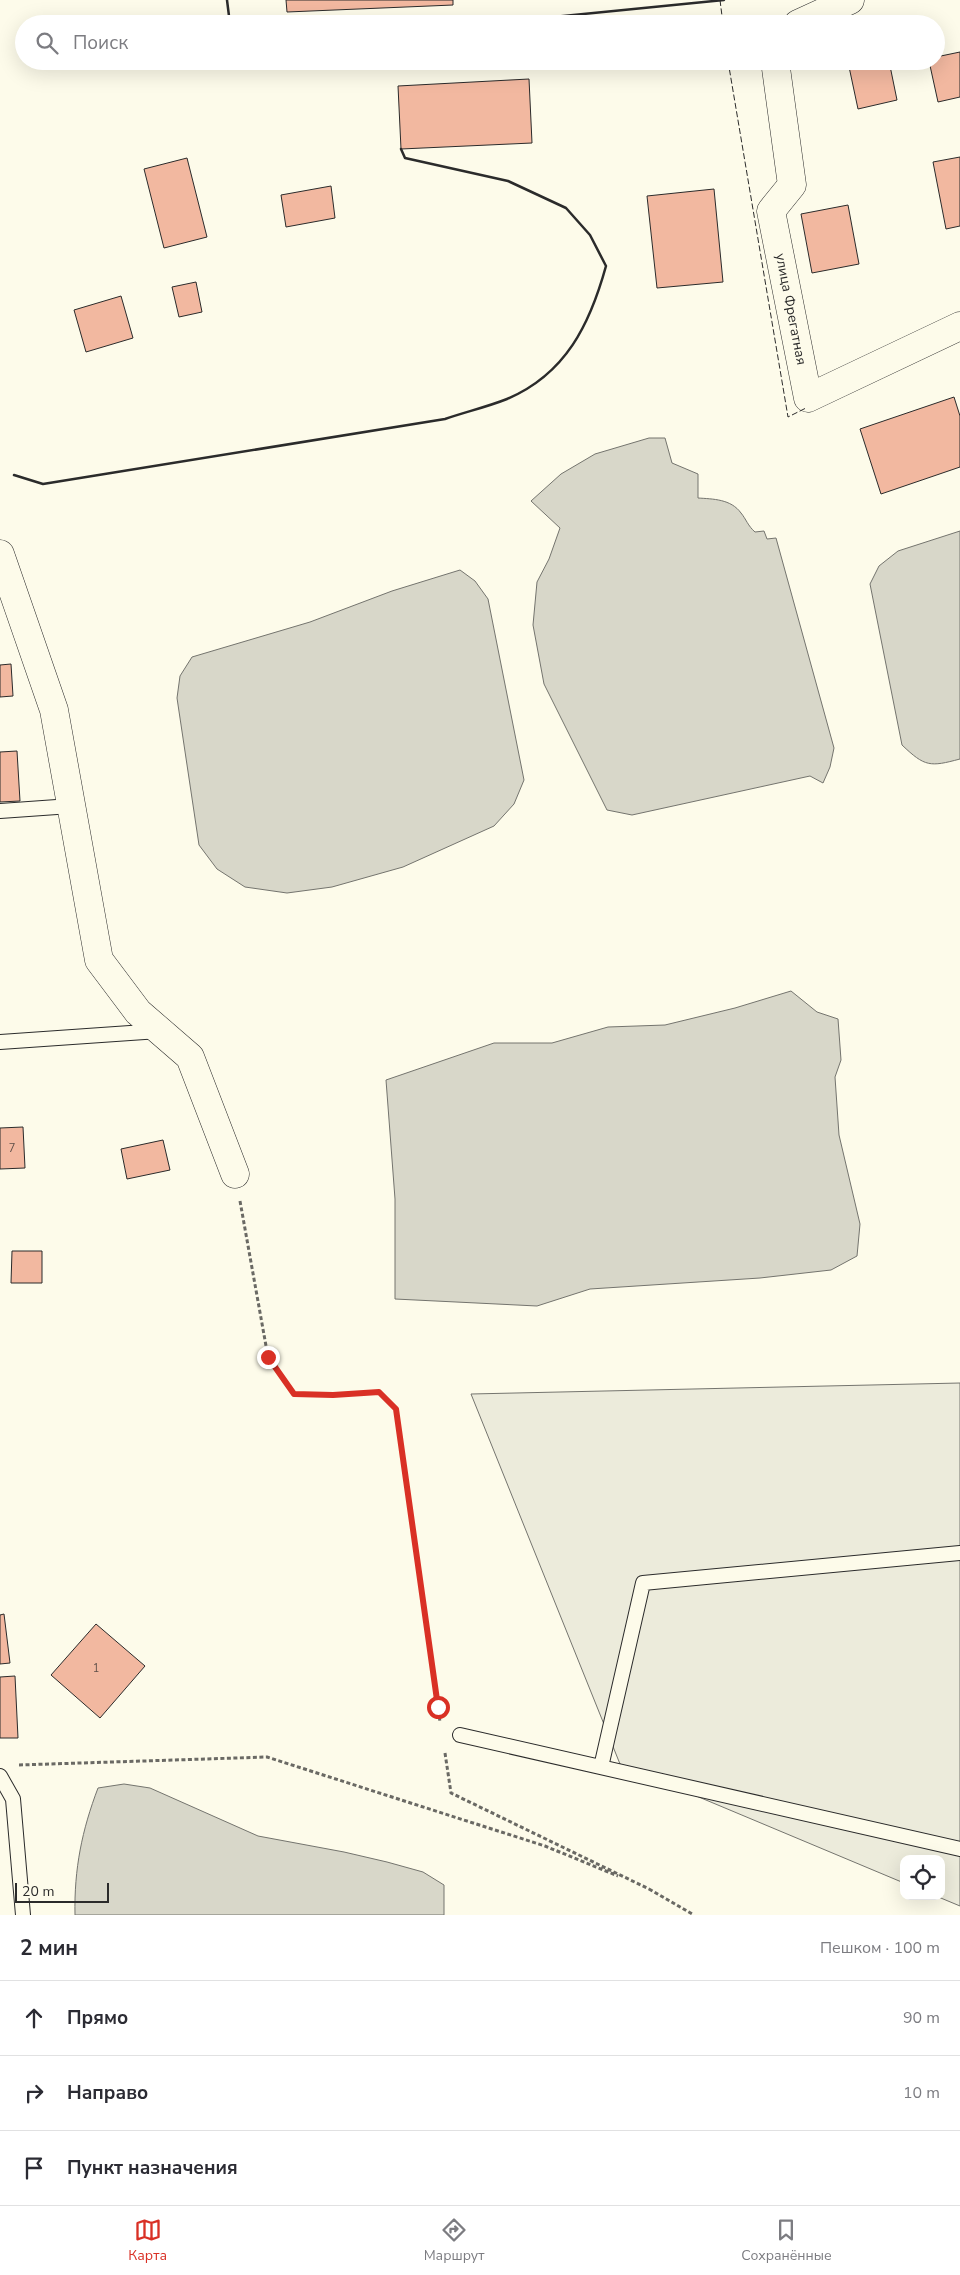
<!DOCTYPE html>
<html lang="ru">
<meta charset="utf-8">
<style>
:root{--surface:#fff;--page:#f2f2f3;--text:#2b2b33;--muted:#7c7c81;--line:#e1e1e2;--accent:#d93025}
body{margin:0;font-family:"Nunito Sans",sans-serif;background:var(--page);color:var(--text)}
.controls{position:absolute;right:15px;bottom:15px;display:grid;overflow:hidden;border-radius:10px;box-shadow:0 5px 20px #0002}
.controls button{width:45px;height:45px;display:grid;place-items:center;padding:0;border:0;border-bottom:1px solid var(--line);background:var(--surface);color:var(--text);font:25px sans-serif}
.scale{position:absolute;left:15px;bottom:12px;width:94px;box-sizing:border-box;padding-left:5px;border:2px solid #2b2b2b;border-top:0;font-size:14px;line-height:18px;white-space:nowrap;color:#2b2b2b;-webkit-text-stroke:4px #fdfbea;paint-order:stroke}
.stop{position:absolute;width:15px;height:15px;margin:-11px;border:4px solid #d93025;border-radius:50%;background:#fff}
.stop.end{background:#d93025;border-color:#fff;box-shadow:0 1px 5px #0008}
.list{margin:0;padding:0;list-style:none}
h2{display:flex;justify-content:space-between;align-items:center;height:65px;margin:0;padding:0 20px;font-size:21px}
h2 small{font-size:16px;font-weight:400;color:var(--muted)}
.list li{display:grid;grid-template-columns:32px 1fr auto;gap:15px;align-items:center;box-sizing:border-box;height:75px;padding:0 20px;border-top:1px solid var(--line)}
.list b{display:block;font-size:19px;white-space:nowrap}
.list em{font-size:16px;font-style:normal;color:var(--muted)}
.icon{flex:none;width:28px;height:28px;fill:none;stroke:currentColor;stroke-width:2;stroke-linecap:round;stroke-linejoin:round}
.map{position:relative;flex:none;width:960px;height:1915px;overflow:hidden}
.search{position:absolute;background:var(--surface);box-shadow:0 5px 20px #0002;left:15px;right:15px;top:15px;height:55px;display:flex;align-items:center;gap:12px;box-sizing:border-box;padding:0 18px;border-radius:28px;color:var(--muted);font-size:19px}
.sheet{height:290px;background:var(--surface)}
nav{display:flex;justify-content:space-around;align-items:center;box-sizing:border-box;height:70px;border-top:1px solid var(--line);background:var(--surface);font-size:14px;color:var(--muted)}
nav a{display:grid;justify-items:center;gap:2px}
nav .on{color:var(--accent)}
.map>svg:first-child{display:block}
</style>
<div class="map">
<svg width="960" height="1915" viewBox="0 0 960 1915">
<rect width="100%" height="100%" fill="#fdfbea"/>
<path fill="#ecebdb" stroke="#74746e" d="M 960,1383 L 960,1906 L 936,1896 L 941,1896 L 941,1859 L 904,1859 L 904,1883 L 620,1764 L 471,1394 Z"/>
<path fill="#d8d7c9" stroke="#74746e" d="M 649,438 L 665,438 L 672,463 L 698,474 L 698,498 C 713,499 731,499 741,513 C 746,519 748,526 755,532 L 764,531 L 767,539 L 776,538 L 834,748 L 830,767 L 823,783 L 810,776 L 632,815 L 607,810 L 544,684 L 533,625 L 537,582 L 549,559 L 560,528 L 531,501 L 561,474 L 595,454 Z
M 960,531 L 960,759 C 930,767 925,767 902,745 L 870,584 L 879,566 L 898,551 Z
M 460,570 L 475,581 L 488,599 L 524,780 L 514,804 L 494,826 L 403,867 L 332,887 L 287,893 L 245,887 L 217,869 L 199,845 L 177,698 L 180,676 L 192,657 L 310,622 L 392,591 Z
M 791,991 L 817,1012 L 838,1019 L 841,1060 L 835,1077 L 839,1135 L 860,1224 L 857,1256 L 831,1270 L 760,1278 L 590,1289 L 537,1306 L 395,1299 L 395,1199 L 386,1080 L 494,1043 L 552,1043 L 608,1027 L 665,1025 L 735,1008 Z
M 124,1784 L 150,1788 L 258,1836 L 344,1852 L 387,1862 L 423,1872 L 444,1885 L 444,1915 L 75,1915 C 74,1869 82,1830 98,1788 Z"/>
<path fill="#f2b8a0" stroke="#2b2b2b" d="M 286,0 L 453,0 L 453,5 L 287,12 Z
M 960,52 L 960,97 L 938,102 L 929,61 L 936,61 L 936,57 Z
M 852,61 L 889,61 L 897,100 L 858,109 L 848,62 Z
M 529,79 L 532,143 L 401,149 L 398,86 Z
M 960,157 L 960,226 L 946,229 L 933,162 Z
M 187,158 L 207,237 L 164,248 L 144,169 Z
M 331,186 L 335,218 L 286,227 L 281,195 Z
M 714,189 L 723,282 L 657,288 L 647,196 Z
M 848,205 L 859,264 L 812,273 L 801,214 Z
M 196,282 L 202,312 L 179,317 L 172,287 Z
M 121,296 L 133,338 L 86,352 L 74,310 Z
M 954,397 L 960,416 L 960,467 L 881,494 L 860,429 Z
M 11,664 L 13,696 L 0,697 L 0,665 Z
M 17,751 L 20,801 L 0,802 L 0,752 Z
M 23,1127 L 25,1168 L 0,1169 L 0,1128 Z
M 163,1140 L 170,1170 L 127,1179 L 121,1149 Z
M 12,1251 L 42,1251 L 42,1283 L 11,1283 Z
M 4,1614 L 10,1663 L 0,1664 L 0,1615 Z
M 96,1624 L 145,1666 L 100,1718 L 51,1675 Z
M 15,1676 L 18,1738 L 0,1738 L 0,1677 Z"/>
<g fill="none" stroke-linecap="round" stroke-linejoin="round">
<g stroke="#2b2b2b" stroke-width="16">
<path id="service" d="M 0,811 L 71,806
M 0,1042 L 159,1031
M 460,1735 L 960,1849
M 601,1767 L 643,1583 L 960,1553
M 0,1776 L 13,1799 L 23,1915"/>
</g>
<g stroke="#2b2b2b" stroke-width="29">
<path id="minor" d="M 798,24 L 850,0
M 775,61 L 792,185 L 771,211 L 808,398 L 960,326
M 0,554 L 54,710 L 99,960 L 138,1012 L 190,1057 L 235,1174"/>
</g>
<path stroke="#6a6964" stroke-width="3" stroke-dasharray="4 2.5" stroke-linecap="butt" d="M 240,1201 L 268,1357 L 293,1394 L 333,1395 L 379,1392 L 396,1409 L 440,1722
M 445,1753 L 451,1793 L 649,1889
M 19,1765 L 267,1757 L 545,1846 L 618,1876
M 649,1889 L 694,1915"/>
<use href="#service" stroke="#fdfbea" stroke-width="14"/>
<use href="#minor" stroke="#fdfbea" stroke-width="28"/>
<path stroke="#2b2b2b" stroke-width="1" stroke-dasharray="6 2.5" stroke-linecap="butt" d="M 720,0 L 723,24
M 728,61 L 788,417 L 806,408"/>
<path stroke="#2b2b2b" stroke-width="2.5" d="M 227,0 L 230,24
M 482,24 L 724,0
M 14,475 L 43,484 L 445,419 C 465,412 487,407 507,399 C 566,374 590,324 606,266 L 590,235 L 566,208 L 508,181 L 405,158 L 401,149"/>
</g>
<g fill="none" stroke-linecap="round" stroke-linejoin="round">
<path stroke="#d93025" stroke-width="6" d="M 268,1357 L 294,1394 L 333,1395 L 379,1392 L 396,1409 L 438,1707"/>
</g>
<g text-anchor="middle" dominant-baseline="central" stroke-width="4" stroke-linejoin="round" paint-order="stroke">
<g font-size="11" fill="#5d4e48">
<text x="12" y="1148">7</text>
<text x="96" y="1668">1</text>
</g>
<g font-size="14" fill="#2b2b2b" stroke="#fdfbea">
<text transform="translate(791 309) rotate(79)">улица Фрегатная</text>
</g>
</g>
</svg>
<div class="controls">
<button><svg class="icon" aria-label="locate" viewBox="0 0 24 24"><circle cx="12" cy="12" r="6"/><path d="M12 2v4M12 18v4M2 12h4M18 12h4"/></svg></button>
</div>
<div class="scale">20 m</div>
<div class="stop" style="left:438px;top:1707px"></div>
<div class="stop end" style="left:268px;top:1357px"></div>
<div class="search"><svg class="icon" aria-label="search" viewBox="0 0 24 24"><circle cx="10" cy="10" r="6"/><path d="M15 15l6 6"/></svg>Поиск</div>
</div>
<section class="sheet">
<h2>2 мин<small>Пешком · 100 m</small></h2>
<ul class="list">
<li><svg class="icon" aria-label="ahead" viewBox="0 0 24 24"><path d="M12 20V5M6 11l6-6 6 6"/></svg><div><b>Прямо</b></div><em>90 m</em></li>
<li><svg class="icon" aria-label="right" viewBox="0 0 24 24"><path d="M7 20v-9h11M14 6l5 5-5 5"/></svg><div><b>Направо</b></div><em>10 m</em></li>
<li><svg class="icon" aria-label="arrive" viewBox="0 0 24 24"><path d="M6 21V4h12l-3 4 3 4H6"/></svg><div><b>Пункт назначения</b></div></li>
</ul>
</section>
<nav>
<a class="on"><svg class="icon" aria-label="map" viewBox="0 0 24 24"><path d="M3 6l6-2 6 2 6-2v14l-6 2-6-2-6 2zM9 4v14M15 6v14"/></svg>Карта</a>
<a><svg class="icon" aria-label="directions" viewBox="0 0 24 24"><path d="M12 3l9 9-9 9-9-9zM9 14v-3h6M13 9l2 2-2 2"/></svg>Маршрут</a>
<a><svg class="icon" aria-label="saved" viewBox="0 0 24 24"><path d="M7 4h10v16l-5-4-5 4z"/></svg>Сохранённые</a>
</nav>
